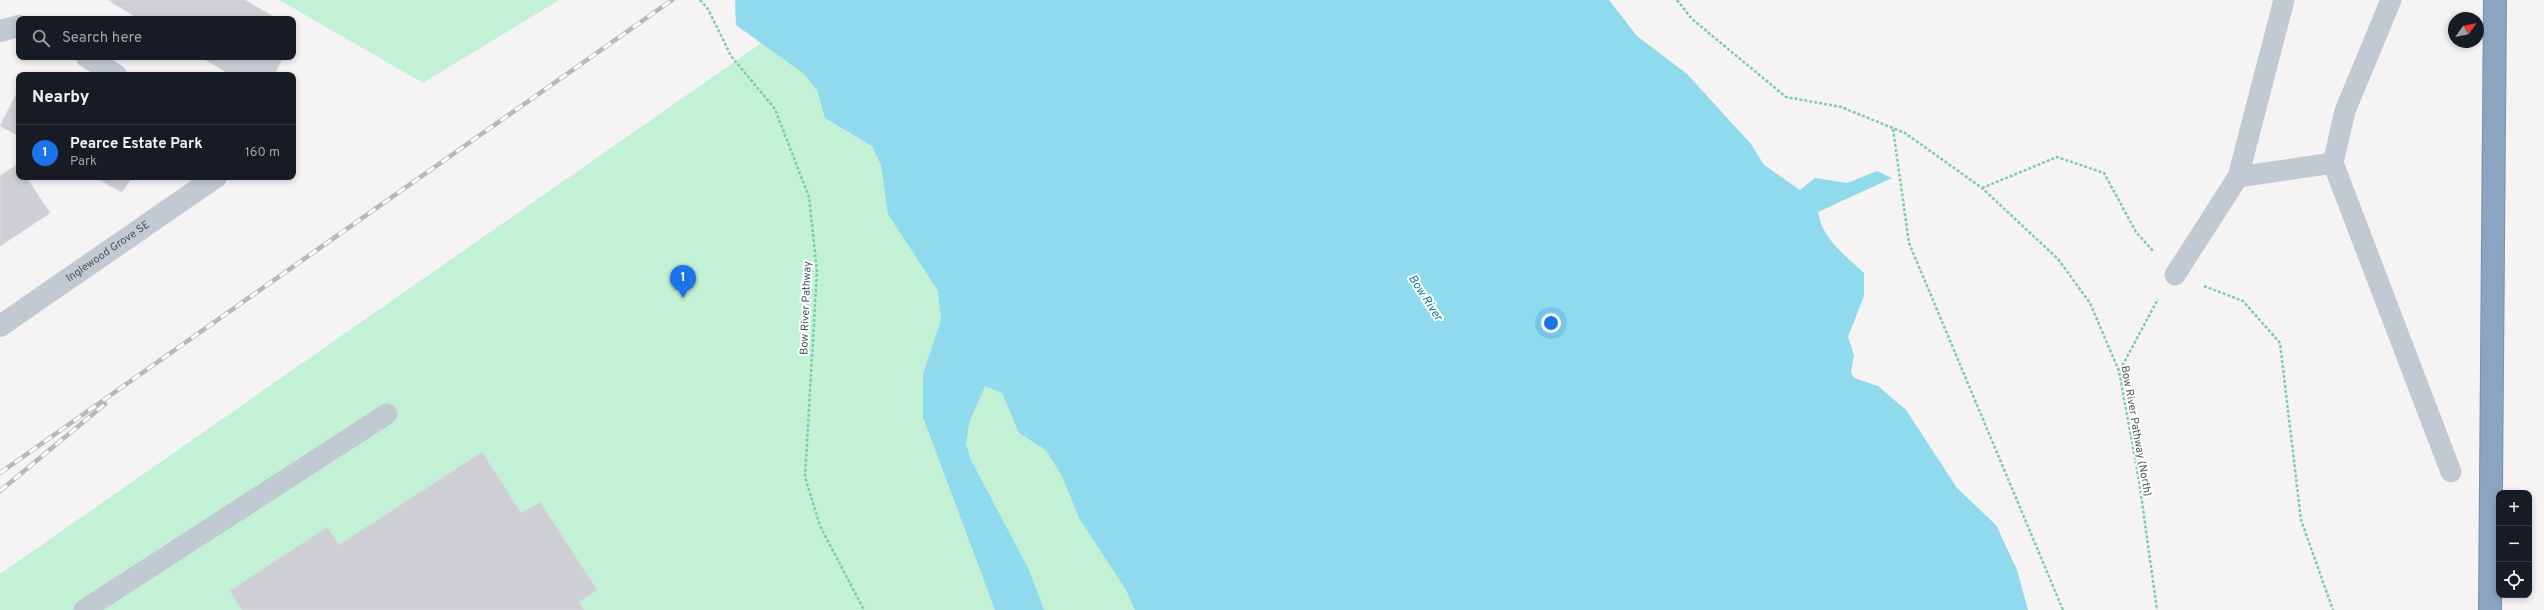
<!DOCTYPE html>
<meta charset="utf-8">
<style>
:root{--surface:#171b24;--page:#20242c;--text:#f1f3f6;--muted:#9ea1a6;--line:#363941;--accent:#1a73e8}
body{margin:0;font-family:Overpass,sans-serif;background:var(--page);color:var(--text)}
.controls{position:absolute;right:12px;bottom:12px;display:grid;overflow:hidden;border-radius:8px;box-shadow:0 2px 6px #0003}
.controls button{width:36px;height:36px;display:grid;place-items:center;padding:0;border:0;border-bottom:1px solid var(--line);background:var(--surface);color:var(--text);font:20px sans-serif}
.compass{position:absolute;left:2448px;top:12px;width:36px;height:36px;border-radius:50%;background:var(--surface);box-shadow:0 2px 6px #0003;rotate:57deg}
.you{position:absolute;left:1551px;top:323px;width:14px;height:14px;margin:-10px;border:3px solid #fff;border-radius:50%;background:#1a73e8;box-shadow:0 0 0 6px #1a73e833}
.badge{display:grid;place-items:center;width:26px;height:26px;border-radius:50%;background:var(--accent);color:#fff;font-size:13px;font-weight:700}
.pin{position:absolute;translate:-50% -33px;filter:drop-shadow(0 1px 2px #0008)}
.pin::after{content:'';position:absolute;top:21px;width:14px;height:12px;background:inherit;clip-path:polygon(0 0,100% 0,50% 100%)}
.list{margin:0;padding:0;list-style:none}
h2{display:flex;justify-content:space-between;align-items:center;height:52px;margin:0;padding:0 16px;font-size:17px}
h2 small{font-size:13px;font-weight:400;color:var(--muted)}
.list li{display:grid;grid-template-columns:26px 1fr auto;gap:12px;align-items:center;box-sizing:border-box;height:56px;padding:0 16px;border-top:1px solid var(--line)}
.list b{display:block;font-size:15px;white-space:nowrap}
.list p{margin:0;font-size:13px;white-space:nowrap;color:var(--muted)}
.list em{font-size:13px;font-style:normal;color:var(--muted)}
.icon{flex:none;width:22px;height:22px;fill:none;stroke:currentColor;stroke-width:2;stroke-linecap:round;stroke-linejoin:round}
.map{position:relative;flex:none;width:2544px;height:610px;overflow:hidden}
.search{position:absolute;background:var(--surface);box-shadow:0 2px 6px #0003;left:16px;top:16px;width:280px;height:44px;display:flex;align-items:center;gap:10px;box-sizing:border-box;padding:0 14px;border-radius:8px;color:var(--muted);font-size:15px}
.panel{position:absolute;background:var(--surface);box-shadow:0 2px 6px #0003;left:16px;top:72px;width:280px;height:108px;border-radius:8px}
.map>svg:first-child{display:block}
</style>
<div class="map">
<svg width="2544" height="610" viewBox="0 0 2544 610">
<rect width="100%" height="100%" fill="#f5f3f3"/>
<path fill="#c3f1d5" d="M 279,0 L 559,0 L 423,83 Z
M 793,21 L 1169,610 L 0,610 L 0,574 Z"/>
<path fill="#90daee" d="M 735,0 L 1609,0 L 1637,36 L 1687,74 L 1751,144 L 1764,165 L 1800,190 L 1815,178 L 1847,183 L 1877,171 L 1892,178 L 1818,212 C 1822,239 1845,255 1864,273 L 1864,296 L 1848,337 L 1854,355 L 1851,372 L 1854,378 L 1878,386 L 1906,410 L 1957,488 L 1996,525 L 2017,570 L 2028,610 L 1135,610 L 1126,590 L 1079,518 L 1062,476 L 1046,450 L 1019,433 L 1002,393 L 985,386 L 969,423 L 966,444 L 971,460 L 1029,570 L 1044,610 L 995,610 L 923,417 L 923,374 L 941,320 L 938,291 L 888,214 L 881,165 L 872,146 L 825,118 L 817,90 L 804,74 L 736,25 Z"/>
<path fill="#cdcfd5" stroke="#d7d9de" d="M 108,0 L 245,0 L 277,19 L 139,19 Z
M 201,57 L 283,57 L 274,75 L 231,75 Z
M 19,89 L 19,136 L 0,126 Z
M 18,164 L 19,177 L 26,177 L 50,213 L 0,246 L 0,176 Z
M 94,177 L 132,177 L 122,192 Z
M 482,452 L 521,513 L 540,502 L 597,590 L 579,602 L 584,610 L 242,610 L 230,591 L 327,527 L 339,545 Z"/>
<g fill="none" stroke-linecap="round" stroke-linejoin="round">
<g stroke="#7690ad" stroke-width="24">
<path id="highway" d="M 2490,610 L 2495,0"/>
</g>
<path stroke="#7ad0a6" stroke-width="2.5" stroke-dasharray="3 2" stroke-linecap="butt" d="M 700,0 L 708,9 L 731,56 L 775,109 L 809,197 L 817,271 L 805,477 L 820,526 L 864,610
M 1677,0 L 1692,19 L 1786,97 L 1841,107 L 1905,133 L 1982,188 L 2058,259 L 2090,303 L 2119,371 L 2139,480 L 2157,610
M 1893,129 L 1909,243 L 2063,610
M 1982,188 L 2057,157 L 2104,173 L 2136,232 L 2154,252
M 2204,286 L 2243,301 L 2280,343 L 2301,520 L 2333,610
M 2120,370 L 2158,299"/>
<path stroke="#c1cad2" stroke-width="21" d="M 2333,163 L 2345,111 L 2391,0
M 2238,177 L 2284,0
M 2175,275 L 2238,177 L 2333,163 L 2451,472
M 84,610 L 387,414"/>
<g stroke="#c1cad2" stroke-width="22">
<path d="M 0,31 L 19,26"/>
<path d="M 87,57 L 116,75"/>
<path id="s1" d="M 0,326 L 216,177"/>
</g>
<use href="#highway" stroke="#8ba5c1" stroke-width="22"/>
<g stroke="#b5b8bd" stroke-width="4.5">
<path id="rail" d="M 0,473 L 672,0
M 0,491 L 105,404"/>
</g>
<use href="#rail" stroke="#fff" stroke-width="3" stroke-dasharray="9" stroke-linecap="butt"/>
</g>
<g text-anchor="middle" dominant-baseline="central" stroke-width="4" stroke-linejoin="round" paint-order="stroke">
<g font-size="11" fill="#4a5661" stroke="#fff">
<text stroke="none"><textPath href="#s1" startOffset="131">Inglewood Grove SE</textPath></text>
<text transform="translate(806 308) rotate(-88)">Bow River Pathway</text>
<text transform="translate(2136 431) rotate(80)">Bow River Pathway (North)</text>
</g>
<g font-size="12" font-style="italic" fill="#0c7c9b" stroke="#fff">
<text transform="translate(1425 298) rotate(57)">Bow River</text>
</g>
</g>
</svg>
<div class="controls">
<button>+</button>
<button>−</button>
<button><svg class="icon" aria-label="locate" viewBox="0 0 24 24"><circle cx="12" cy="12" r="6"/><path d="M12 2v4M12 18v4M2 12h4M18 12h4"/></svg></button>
</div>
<svg class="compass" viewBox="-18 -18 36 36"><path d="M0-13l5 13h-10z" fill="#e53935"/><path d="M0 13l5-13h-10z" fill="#9ea1a6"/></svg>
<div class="you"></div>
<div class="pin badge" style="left:683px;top:298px">1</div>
<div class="search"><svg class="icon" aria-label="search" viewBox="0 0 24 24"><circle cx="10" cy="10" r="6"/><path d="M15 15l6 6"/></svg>Search here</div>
<section class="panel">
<h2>Nearby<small></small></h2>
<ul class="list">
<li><span class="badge">1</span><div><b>Pearce Estate Park</b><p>Park</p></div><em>160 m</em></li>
</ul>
</section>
</div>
